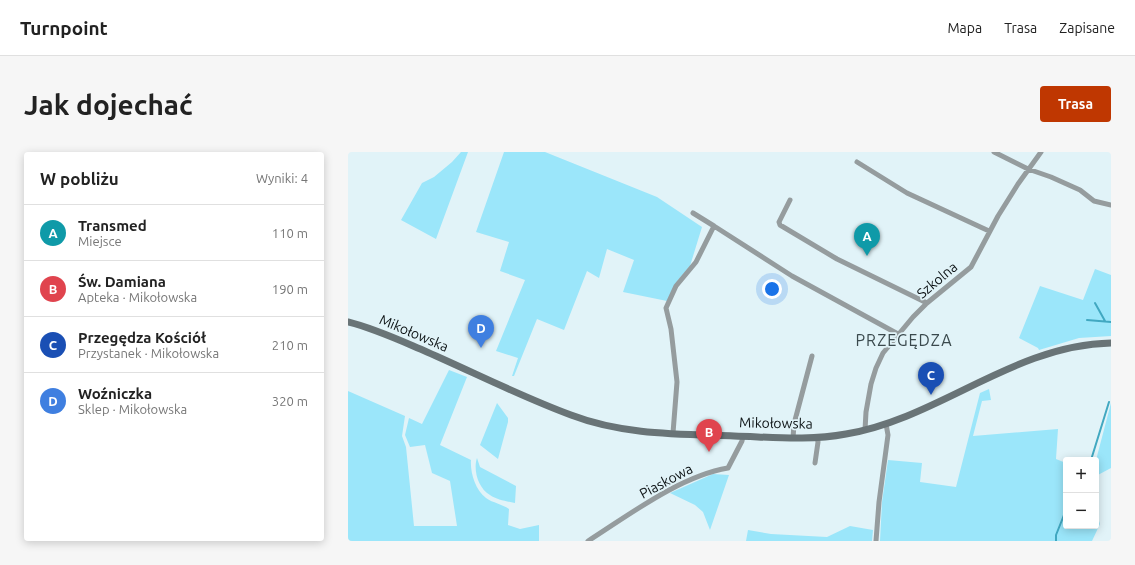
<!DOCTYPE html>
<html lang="pl">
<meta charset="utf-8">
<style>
:root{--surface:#fff;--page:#f6f6f6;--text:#222;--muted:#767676;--line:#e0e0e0;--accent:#bf3701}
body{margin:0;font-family:Ubuntu,sans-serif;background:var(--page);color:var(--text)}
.controls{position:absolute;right:12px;bottom:12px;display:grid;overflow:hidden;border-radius:4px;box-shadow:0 2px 10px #0003}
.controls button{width:36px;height:36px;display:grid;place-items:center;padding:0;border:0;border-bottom:1px solid var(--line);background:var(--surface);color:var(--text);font:20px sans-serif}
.you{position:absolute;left:424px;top:137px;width:14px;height:14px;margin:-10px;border:3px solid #fff;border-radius:50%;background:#1a73e8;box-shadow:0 0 0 6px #1a73e833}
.badge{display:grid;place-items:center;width:26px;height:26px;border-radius:50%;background:var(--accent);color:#fff;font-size:13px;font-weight:700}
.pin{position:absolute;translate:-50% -33px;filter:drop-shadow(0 1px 2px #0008)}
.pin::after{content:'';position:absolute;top:21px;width:14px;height:12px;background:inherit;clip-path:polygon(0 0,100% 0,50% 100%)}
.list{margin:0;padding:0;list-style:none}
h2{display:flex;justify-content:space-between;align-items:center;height:52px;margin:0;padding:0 16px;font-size:17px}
h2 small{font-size:13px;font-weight:400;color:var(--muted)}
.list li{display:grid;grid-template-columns:26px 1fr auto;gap:12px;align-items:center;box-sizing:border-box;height:56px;padding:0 16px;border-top:1px solid var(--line)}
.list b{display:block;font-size:15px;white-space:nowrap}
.list p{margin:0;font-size:13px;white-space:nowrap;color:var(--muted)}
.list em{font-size:13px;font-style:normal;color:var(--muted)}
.map{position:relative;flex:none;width:763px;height:389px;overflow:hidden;border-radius:4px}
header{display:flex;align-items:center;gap:24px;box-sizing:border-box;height:56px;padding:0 20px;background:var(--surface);border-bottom:1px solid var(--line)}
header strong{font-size:19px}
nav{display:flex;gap:22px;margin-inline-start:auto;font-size:14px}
.intro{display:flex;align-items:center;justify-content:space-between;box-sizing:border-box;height:96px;padding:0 24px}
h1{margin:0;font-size:28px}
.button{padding:10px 18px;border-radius:4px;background:var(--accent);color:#fff;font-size:14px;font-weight:700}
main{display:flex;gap:24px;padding:0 24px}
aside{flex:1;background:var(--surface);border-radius:4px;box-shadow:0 2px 10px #0003}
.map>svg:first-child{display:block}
</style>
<header>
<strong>Turnpoint</strong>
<nav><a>Mapa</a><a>Trasa</a><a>Zapisane</a></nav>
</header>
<div class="intro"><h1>Jak dojechać</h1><a class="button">Trasa</a></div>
<main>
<aside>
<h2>W pobliżu<small>Wyniki: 4</small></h2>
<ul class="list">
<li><span class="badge" style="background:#0f9aa8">A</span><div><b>Transmed</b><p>Miejsce</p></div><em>110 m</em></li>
<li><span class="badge" style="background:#e0444e">B</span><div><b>Św. Damiana</b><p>Apteka · Mikołowska</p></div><em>190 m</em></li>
<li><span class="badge" style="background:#1a4fb4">C</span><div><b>Przegędza Kościół</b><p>Przystanek · Mikołowska</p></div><em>210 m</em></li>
<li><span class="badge" style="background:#3f7fe0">D</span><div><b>Woźniczka</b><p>Sklep · Mikołowska</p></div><em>320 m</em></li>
</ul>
</aside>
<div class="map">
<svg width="763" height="389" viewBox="0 0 763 389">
<rect width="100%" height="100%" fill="#e1f3f8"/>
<path fill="#9be6fa" d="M 113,0 L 120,0 L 88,87 L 53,68 L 74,31 L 86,25 L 104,10 Z
M 156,0 L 197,0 L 309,45 L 354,75 L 342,114 L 330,128 L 319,149 L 275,140 L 286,108 L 259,97 L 251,126 L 239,119 L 216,178 L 189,167 L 166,224 L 164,224 L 170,206 L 148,199 L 177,128 L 152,119 L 161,90 L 128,80 Z
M 747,117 L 763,123 L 763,184 L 731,186 L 691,198 L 690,196 L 671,186 L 692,134 L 735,148 Z
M 101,218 L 119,225 L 92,293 L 123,308 C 122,320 127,338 138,346 C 145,351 154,352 161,357 L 160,373 L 172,377 L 191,373 L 191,389 L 0,389 L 0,239 L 57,264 L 54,284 L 58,295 L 66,374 L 109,374 L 102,329 L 84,321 L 77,293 L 62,295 L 57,283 L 61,266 L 74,272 Z
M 641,237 L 643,248 L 634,249 L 625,284 L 710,277 L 708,307 L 718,311 L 718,374 L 748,374 L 748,359 L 752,372 L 744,389 L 532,389 L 534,350 L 540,308 L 574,311 L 572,330 L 608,335 L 632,241 Z
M 149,251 L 160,266 L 160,270 L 150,307 L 132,293 Z
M 763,251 L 763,316 L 748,324 L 748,308 Z
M 129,306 L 132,315 L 168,334 L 167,351 C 158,349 149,348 142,343 C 130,336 125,318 129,306 Z
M 365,322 L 381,323 L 362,378 L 355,360 L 347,353 L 322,341 Z
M 502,374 L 525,378 L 524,389 L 398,389 L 400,378 L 423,382 L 479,385 Z"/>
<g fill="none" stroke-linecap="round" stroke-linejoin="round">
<path stroke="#41a8c1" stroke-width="2" d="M 747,151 L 757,169
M 739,168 L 763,170
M 743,308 L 761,250
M 708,389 L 708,383 L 718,358"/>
<path stroke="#959c9e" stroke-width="5" d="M 646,0 L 680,17 L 703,25 L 732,38 L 746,49 L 763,53
M 509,10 L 559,41 L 641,79
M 442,48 L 431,70 L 432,73 L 489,107 L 579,151
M 345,61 L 366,74
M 517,278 L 518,260 L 523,232 L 528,216 L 535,201 L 565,165 L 579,151 L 623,115 L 650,64 L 670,32 L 693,0
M 325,281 L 329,230 L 323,177 L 318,156 L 328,134 L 348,110 L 366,74 L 444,124 L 550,182
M 445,286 L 446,272 L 464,204
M 467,311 L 470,290 L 469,285
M 240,389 C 281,363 332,324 380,316 L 394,289 L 395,284
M 528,389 L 531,350 L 540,283 L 538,272"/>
<path stroke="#697477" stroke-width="7" d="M 0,170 C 28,177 53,189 79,200 C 127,221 174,245 223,263 C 275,283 331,282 386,284 C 423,285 461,289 498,282 C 592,266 665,193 763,191"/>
</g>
<g text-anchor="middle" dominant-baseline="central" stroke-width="3.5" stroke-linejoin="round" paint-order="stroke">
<g font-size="14" fill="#0c1214" stroke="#e1f3f8">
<text transform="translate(589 128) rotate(-40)">Szkolna</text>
<text transform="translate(66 181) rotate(23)">Mikołowska</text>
<text transform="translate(428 271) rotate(1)">Mikołowska</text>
<text transform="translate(318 329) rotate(-28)">Piaskowa</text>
</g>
<g font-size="16" letter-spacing="1" fill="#3a494d" stroke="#e1f3f8">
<text x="556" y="188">PRZEGĘDZA</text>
</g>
</g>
</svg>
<div class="controls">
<button>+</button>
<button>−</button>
</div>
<div class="you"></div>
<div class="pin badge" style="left:519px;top:104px;background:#0f9aa8">A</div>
<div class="pin badge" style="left:361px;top:300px;background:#e0444e">B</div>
<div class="pin badge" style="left:583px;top:243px;background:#1a4fb4">C</div>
<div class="pin badge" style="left:133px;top:196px;background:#3f7fe0">D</div>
</div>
</main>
